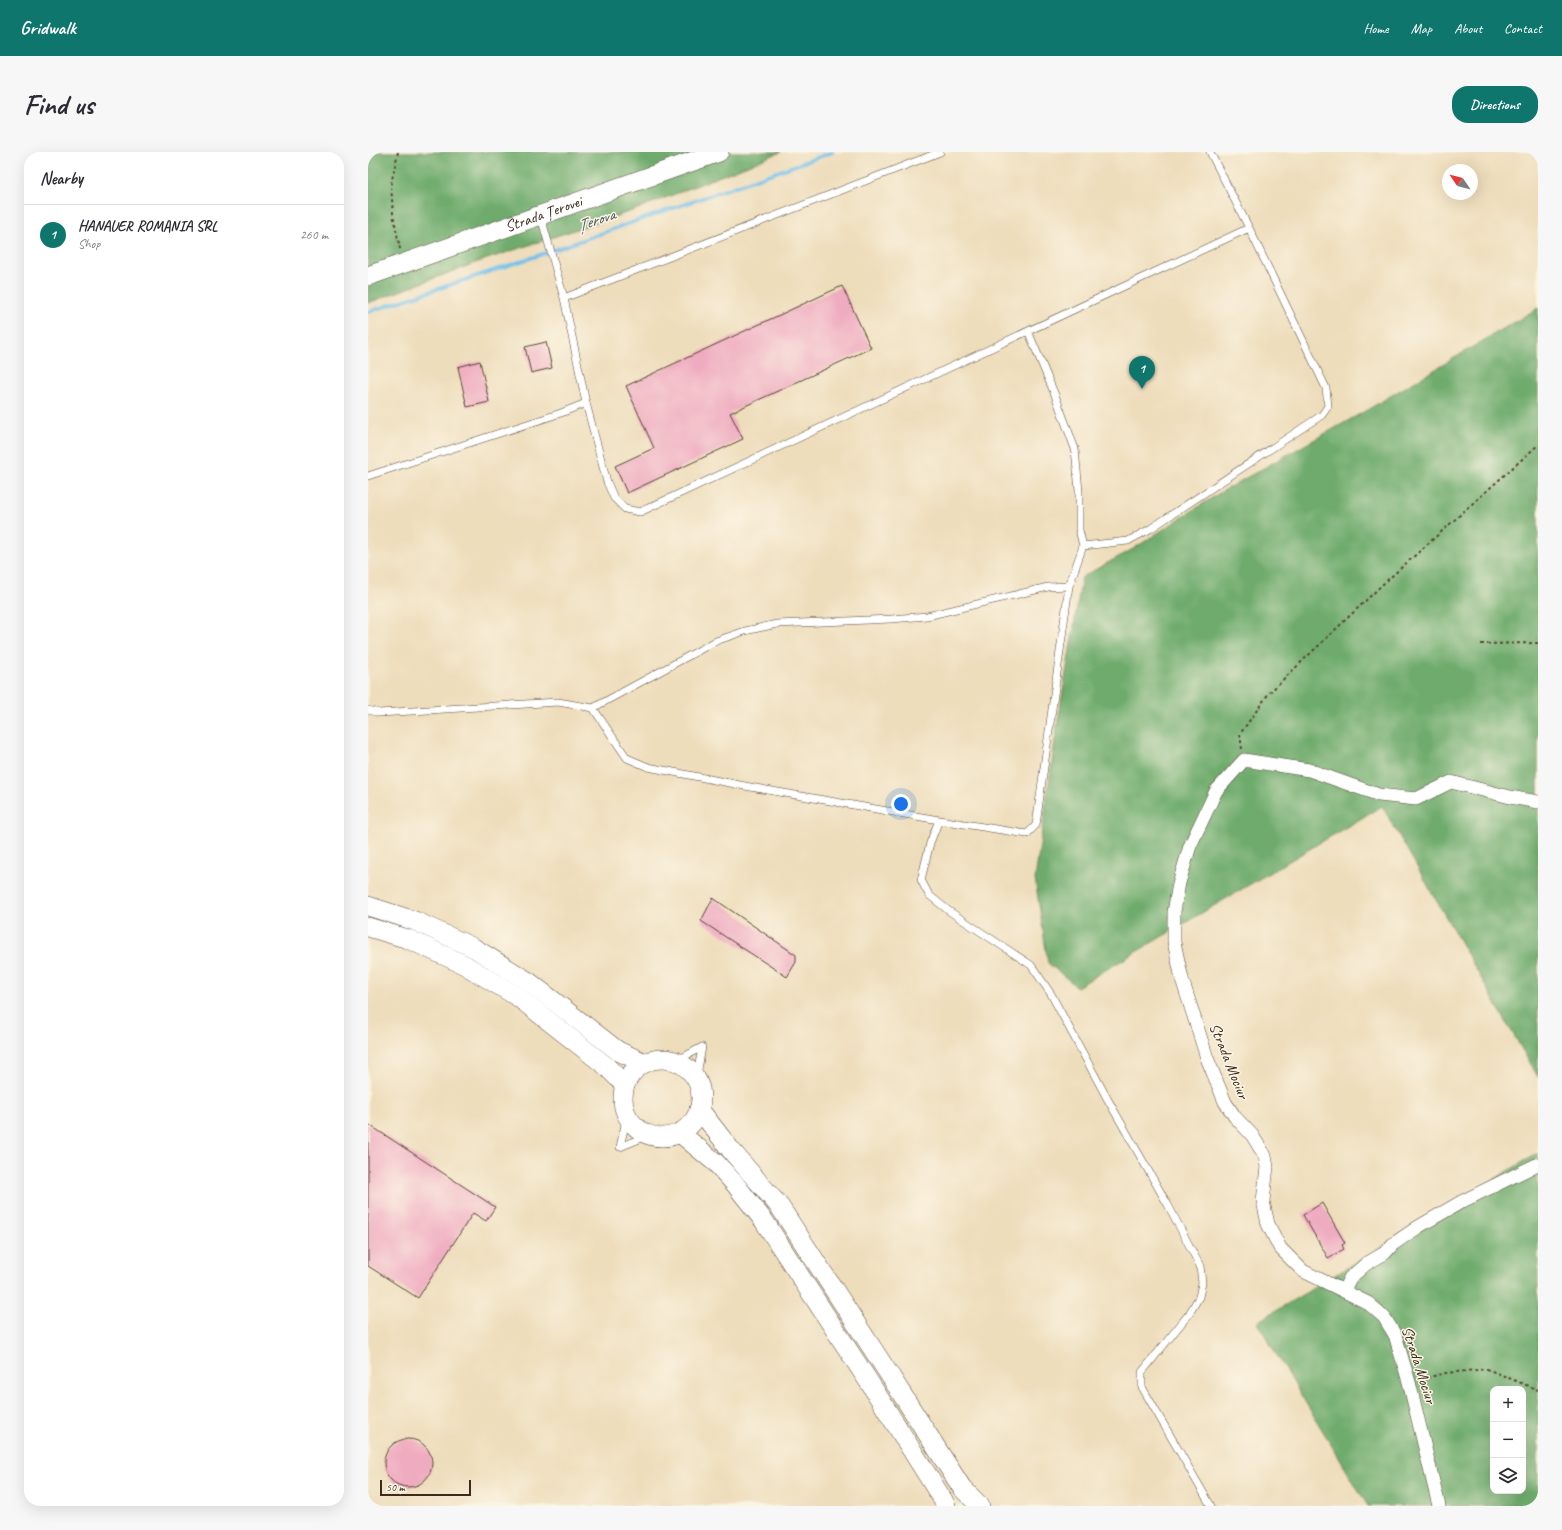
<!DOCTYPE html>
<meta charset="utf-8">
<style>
:root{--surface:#fff;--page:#f7f7f7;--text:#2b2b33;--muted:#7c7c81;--line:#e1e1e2;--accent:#0f766e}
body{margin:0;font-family:Caveat,sans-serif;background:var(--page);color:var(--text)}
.controls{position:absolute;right:12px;bottom:12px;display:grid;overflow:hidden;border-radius:8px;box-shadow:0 4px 16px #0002}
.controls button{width:36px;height:36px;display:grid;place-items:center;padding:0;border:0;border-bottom:1px solid var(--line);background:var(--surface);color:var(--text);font:20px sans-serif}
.compass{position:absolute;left:1074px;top:12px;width:36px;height:36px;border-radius:50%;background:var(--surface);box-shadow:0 4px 16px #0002;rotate:305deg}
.scale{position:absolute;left:12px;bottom:10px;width:91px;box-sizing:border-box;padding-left:4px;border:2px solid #3b2a1e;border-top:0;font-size:11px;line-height:14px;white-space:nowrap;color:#3b2a1e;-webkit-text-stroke:3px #fcf5e5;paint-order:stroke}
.you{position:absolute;left:533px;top:652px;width:14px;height:14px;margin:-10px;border:3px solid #fff;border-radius:50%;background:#1a73e8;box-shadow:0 0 0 6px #1a73e833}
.badge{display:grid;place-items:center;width:26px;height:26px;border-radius:50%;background:var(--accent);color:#fff;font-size:13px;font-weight:700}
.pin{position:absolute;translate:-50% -33px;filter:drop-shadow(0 1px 2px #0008)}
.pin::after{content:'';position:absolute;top:21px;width:14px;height:12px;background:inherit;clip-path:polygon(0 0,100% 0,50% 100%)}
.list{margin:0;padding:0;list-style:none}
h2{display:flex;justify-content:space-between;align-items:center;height:52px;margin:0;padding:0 16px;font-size:17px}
h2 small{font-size:13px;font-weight:400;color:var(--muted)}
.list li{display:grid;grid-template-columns:26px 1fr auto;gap:12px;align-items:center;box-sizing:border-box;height:60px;padding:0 16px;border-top:1px solid var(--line)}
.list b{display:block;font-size:15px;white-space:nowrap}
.list p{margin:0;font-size:13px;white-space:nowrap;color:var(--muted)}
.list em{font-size:13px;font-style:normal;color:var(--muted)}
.icon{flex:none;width:22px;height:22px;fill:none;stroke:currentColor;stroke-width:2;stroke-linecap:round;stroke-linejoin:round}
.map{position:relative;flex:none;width:1170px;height:1354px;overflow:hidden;border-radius:16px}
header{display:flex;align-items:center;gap:24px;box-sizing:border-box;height:56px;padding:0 20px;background:var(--accent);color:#fff}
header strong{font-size:19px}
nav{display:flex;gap:22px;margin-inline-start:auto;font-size:14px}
.intro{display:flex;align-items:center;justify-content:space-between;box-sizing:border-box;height:96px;padding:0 24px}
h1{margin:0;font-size:28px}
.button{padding:10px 18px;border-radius:16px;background:var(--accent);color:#fff;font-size:14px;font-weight:700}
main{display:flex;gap:24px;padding:0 24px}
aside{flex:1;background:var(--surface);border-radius:16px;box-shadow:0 4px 16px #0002}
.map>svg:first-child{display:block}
</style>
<header>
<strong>Gridwalk</strong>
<nav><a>Home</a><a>Map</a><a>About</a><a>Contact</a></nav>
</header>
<div class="intro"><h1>Find us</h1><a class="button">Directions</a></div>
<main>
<aside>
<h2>Nearby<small></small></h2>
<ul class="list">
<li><span class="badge">1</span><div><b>HANAUER ROMANIA SRL</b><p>Shop</p></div><em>260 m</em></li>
</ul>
</aside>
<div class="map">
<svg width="1170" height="1354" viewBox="0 0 1170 1354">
<rect width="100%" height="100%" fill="#fcf5e5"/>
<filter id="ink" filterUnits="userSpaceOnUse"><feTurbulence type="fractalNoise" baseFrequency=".025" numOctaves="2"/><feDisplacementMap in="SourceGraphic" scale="8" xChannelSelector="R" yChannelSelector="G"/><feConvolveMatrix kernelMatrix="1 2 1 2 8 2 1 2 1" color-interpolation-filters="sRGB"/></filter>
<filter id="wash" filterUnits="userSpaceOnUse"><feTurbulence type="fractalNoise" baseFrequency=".012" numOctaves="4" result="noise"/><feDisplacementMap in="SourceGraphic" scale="16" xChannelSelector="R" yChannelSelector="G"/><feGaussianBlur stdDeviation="0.9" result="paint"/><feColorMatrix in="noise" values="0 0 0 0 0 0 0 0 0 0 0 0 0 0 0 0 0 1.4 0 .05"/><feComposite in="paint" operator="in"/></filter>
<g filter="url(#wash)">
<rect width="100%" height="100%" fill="#edb"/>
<path fill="#6eab6c" stroke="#546a45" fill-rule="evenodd" d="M 0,0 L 413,0 L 264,59 L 110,110 L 0,151 Z
M 1170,156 L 1170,925 L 1014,654 L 709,835 L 680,811 L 667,727 L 689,575 L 714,425 L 765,397 L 853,340 L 999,258 Z
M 1170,1001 L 1170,1354 L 1000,1354 L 889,1170 ZM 1125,1237 L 1155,1237 L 1155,1339 L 1125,1339 Z"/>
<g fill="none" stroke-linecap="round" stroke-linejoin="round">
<path stroke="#71bfeb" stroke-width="3.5" d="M 0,160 L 166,105 L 465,0"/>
</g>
<g id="blocks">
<path fill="#efabc0" d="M 474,134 L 503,196 L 362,261 L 375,287 L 259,341 L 247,314 L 286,296 L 258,234 Z
M 178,190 L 184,216 L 163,221 L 157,195 Z
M 112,209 L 121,250 L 99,255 L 90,215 Z
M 345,746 L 428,803 L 428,810 L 419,825 L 333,769 Z
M 0,972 L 127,1055 L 118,1069 L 105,1061 L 50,1146 L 0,1114 Z
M 954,1051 L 977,1091 L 974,1093 L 976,1097 L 960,1106 L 935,1063 Z
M16 1311a24 24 0 1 1 48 0a24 24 0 1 1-48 0Z"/>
</g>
</g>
<g filter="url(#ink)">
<use href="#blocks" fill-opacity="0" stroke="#564536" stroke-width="1"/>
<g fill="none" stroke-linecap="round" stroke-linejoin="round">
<g stroke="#564536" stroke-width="8">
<path id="lane" d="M 173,65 L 196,146 L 218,251 L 239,330 L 246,346 L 257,357 L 272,360 L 881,76
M 196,146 L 572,0
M 660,179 L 687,243 L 707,297 L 711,339 L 711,378 L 715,394
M 0,324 L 193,261 L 218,251
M 225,556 L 348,489 L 377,479 L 409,472 L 523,467 L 559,464 L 680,435 L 701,434
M 0,558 L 11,561 L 190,550 L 225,556 L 259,606 L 280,615 L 382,635 L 571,668 L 659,682 L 668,673 L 701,434 L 715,394 L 760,389 L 782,377 L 954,263 L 960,254 L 958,236 L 881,76 L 842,0
M 571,668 L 562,691 L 553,728 L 561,743 L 581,759 L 663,813 L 683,842 L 740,948 L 800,1053 L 832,1114 L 834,1131 L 831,1145 L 821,1162 L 774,1220 L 774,1235 L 843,1354
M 306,910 L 334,895 L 328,929
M 259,964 L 252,995 L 281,983"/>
</g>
<g stroke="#564536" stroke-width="14">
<path id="street" d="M 976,1138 L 982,1126 L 998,1112 L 1017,1101 L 1025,1092 L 1050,1075 L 1093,1050 L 1170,1012
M 1071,1354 L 1041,1230 L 1027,1183 L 1016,1165 L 1000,1151 L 935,1119 L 912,1096 L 900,1072 L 895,1049 L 899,1015 L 897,1004 L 884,983 L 867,965 L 857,950 L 839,906 L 814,827 L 806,790 L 806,760 L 811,731 L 822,694 L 848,639 L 876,608 L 941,618 L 1011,643 L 1048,647 L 1083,630 L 1142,645 L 1170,650"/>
</g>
<g stroke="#564536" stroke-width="20">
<g id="secondary">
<path id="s1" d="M 0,124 L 351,0"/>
<path d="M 0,754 L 47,769 L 106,796 L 161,830 L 250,899 L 277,911"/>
<path d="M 0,775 L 40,787 L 97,813 L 150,845 L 238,914 L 257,933"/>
<circle cx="294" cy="946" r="39"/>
<path d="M 331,957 L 362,997 L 412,1055 L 521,1222 L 594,1336 L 612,1354"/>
<path d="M 312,981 L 348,1011 L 367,1032 L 396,1069 L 503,1233 L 575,1348 L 578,1354"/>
</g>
</g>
<path stroke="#564536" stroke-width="2" stroke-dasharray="3 3" stroke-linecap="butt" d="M 30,0 L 23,32 L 25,62 L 32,97
M 1113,492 L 1170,491
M 874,597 L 872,582 L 901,541 L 1015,432 L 1170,293
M 1053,1227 L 1078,1221 L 1119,1217 L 1170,1238"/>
<use href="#lane" stroke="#fff" stroke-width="7"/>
<use href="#street" stroke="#fff" stroke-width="13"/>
<use href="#secondary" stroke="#fff" stroke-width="19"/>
</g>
</g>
<g text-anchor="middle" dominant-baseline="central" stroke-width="3" stroke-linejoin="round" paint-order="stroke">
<g font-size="16" fill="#3b2a1e" stroke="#fcf5e5">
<text stroke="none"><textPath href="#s1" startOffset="186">Strada Țerovei</textPath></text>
<text transform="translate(861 909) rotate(68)">Strada Mociur</text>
<text transform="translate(1051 1213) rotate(72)">Strada Mociur</text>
</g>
<g font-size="17" font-style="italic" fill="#4b575c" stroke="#fcf5e5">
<text transform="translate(228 68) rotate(-19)">Țerova</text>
</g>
</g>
</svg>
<div class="controls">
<button>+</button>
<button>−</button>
<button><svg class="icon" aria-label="layers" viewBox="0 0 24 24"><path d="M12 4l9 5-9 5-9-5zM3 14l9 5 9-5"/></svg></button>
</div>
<svg class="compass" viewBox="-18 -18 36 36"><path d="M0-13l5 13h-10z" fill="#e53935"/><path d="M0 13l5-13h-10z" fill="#7c7c81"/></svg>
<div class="scale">50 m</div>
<div class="you"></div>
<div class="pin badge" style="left:774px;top:237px">1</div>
</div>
</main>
